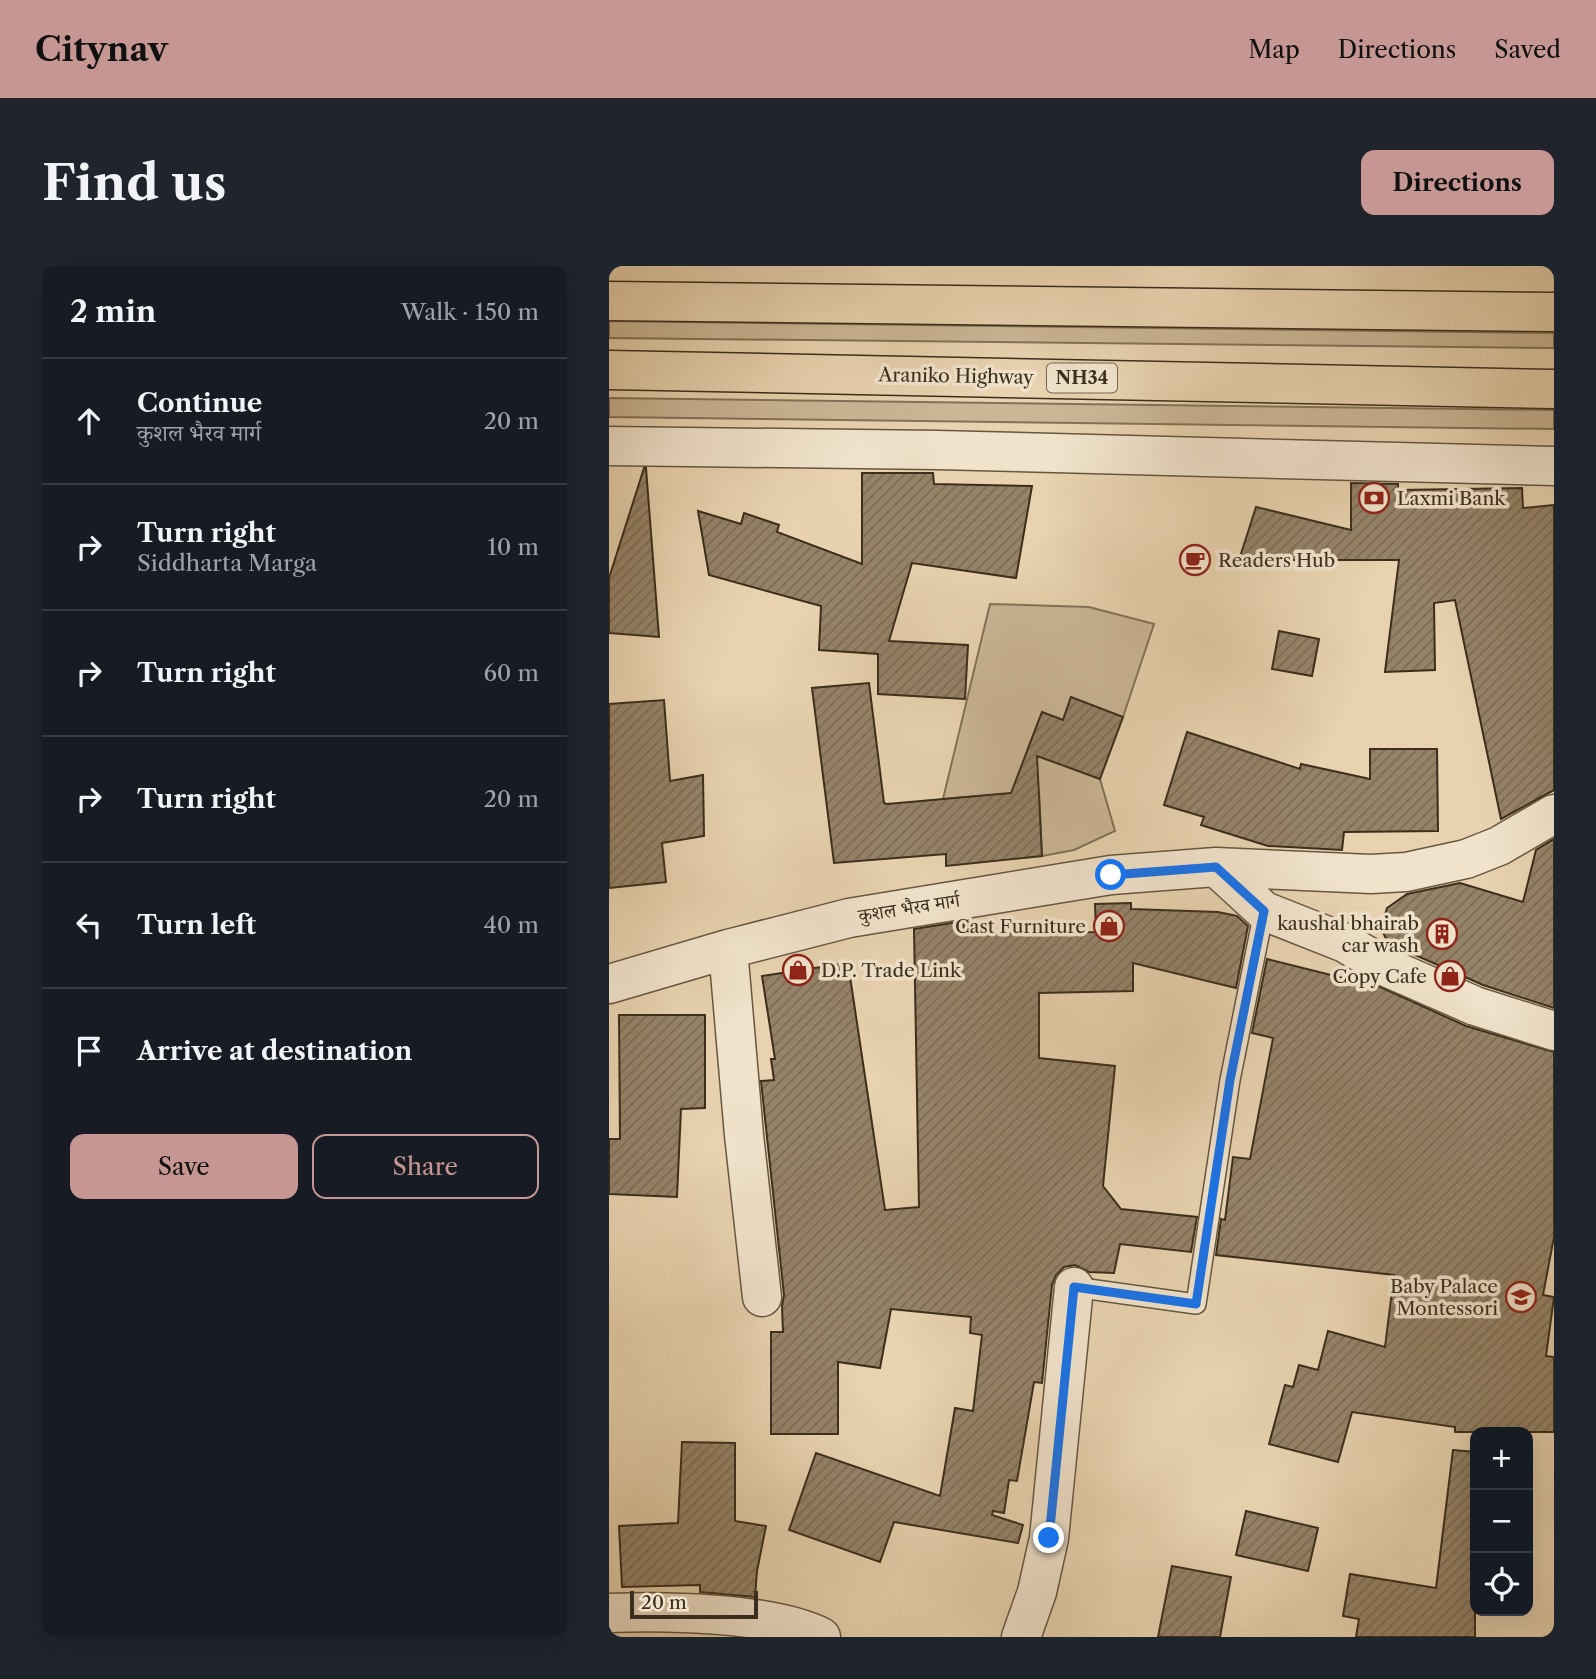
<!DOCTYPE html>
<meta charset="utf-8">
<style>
:root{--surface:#171b24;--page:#20242c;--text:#f1f3f6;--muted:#9ea1a6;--line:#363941;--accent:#c59692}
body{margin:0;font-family:"Libre Caslon Text","Noto Serif Devanagari",serif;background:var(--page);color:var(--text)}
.controls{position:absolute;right:21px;bottom:21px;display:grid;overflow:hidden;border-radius:14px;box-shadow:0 7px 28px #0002}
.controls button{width:63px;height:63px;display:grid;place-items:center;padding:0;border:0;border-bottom:2px solid var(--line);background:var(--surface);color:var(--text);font:35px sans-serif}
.scale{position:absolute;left:21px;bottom:18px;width:128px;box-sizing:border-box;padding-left:7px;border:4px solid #3b2e1c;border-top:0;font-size:19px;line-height:24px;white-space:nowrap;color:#3b2e1c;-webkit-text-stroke:5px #f0e2cb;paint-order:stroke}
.stop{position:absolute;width:21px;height:21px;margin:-16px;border:5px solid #1a73e8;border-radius:50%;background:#fff}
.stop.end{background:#1a73e8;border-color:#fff;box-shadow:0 2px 7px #0008}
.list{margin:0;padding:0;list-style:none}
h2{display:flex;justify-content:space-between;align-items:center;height:91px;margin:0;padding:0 28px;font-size:30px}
h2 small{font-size:23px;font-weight:400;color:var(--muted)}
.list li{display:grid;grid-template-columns:46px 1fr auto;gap:21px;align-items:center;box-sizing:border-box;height:126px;padding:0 28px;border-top:2px solid var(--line)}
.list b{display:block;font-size:26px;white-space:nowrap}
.list p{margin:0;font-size:23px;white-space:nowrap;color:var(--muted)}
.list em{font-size:23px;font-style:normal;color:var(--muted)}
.actions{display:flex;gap:14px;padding:21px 28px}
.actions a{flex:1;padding:16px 0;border:2px solid var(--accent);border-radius:14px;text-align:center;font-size:24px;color:var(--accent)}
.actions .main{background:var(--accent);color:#111}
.icon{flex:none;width:38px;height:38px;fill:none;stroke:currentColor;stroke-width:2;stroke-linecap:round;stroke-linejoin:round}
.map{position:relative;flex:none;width:945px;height:1371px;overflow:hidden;border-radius:14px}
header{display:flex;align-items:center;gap:42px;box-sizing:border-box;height:98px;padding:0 35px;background:var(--accent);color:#111}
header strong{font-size:33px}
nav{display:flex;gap:38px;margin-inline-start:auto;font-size:24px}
.intro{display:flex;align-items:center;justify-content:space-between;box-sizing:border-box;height:168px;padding:0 42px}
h1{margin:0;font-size:49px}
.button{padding:18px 32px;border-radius:14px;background:var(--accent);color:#111;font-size:24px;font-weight:700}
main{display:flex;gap:42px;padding:0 42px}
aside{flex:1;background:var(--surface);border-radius:14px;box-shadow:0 7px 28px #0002}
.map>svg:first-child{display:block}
</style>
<header>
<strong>Citynav</strong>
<nav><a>Map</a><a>Directions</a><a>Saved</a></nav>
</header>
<div class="intro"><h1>Find us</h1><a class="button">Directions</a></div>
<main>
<aside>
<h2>2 min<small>Walk · 150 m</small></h2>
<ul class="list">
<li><svg class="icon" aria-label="ahead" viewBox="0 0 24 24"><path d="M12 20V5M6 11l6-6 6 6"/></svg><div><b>Continue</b><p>कुशल‌ भैरव मार्ग</p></div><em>20 m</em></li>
<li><svg class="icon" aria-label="right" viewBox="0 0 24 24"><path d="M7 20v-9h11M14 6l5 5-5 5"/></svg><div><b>Turn right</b><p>Siddharta Marga</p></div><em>10 m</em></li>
<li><svg class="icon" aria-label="right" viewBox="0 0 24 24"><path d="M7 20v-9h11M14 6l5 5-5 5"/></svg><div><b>Turn right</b></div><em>60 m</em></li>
<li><svg class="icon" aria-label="right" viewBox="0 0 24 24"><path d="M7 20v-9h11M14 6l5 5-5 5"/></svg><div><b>Turn right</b></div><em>20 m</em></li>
<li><svg class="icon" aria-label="left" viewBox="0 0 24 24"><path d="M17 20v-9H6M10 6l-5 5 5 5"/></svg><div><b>Turn left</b></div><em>40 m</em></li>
<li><svg class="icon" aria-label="arrive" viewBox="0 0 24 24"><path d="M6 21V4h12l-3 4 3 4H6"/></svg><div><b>Arrive at destination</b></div></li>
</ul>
<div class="actions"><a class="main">Save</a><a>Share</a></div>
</aside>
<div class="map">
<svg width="945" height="1371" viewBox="0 0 945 1371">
<defs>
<pattern id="building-hatch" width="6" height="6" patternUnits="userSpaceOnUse" patternTransform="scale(1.75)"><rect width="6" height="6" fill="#958368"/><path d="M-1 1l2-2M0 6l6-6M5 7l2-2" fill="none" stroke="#7b6c55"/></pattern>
</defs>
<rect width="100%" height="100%" fill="#e8d2af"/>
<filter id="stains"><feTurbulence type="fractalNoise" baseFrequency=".00286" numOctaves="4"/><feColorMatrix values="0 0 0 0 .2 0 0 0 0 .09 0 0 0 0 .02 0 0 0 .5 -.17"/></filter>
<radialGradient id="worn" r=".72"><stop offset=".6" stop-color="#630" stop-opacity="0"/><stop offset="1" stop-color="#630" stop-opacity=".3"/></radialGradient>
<path fill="#cbb696" stroke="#837259" stroke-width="2" d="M 0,55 L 945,67 L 945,82 L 0,72 Z
M 0,132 L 945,144 L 945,163 L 0,151 Z
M 381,338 L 480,341 L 545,358 L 514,451 L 462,431 L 454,454 L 433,446 L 418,485 L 491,513 L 506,565 L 465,584 L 433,590 L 430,525 L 334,533 Z"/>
<path fill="url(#building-hatch)" stroke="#3b2e1c" stroke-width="2" d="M 35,202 L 37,202 L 50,371 L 0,367 L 0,312 Z
M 253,207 L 324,207 L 325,218 L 423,220 L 407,312 L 303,297 L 280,375 L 359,379 L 356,433 L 269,428 L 269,388 L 210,384 L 212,340 L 100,309 L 89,245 L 132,258 L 135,247 L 170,259 L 168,266 L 253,298 Z
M 742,217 L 789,218 L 789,224 L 913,222 L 914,242 L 945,239 L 945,524 L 892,553 L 846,334 L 825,337 L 826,404 L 776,406 L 790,294 L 630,294 L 647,241 L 742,264 Z
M 670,365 L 710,373 L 703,410 L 663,403 Z
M 260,417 L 275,537 L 278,538 L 402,527 L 433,446 L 454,454 L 462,431 L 514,451 L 491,513 L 428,490 L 433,590 L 337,600 L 337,588 L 225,597 L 203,422 Z
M 55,434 L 61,515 L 94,509 L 95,570 L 53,577 L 57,616 L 0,622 L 0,438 Z
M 578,466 L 691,503 L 692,498 L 761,513 L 761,483 L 828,483 L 829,565 L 735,566 L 733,584 L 659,580 L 592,559 L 595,551 L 555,539 Z
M 945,573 L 945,742 L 874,719 L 779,677 L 772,662 L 778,642 L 798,628 L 851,617 L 914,636 L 927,584 Z
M 522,637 L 522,643 L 609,646 L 628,650 L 639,660 L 627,722 L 524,697 L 524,725 L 430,727 L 430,792 L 506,800 L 494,920 L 512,943 L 588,951 L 582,986 L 511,978 L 505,1007 L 480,1006 L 466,999 L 455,1001 L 447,1009 L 443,1019 L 433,1117 L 425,1116 L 408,1215 L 400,1214 L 395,1247 L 384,1245 L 383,1249 L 414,1259 L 409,1277 L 285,1256 L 271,1296 L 180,1264 L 207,1187 L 331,1230 L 346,1142 L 364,1145 L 373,1069 L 361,1067 L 362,1051 L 282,1043 L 271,1102 L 229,1096 L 229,1168 L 162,1168 L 162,1066 L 174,1066 L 173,1040 L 175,1029 L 152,815 L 165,814 L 162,793 L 166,793 L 153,710 L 239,697 L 276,944 L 310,941 L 305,663 L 355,655 L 355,668 L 487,666 L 486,638 Z
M 658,693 L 750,716 L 751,713 L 758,715 L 857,760 L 945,786 L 945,971 L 934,1029 L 945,1031 L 937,1090 L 945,1091 L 945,1166 L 846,1166 L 846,1161 L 743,1146 L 729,1196 L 660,1178 L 676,1119 L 684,1121 L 690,1099 L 709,1104 L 719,1065 L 776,1081 L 785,1009 L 607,989 L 612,953 L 616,954 L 624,891 L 641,893 L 664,772 L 643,767 Z
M 10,749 L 96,749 L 96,842 L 72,843 L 68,931 L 0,928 L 0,873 L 11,873 Z
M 73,1176 L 126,1177 L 126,1255 L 157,1260 L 148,1305 L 146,1331 L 91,1326 L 91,1319 L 13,1321 L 10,1260 L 69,1257 Z
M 844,1184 L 866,1186 L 866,1371 L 747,1371 L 750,1353 L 734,1350 L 741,1308 L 827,1322 Z
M 637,1245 L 709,1262 L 699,1305 L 627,1289 Z
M 563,1300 L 622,1311 L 611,1371 L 549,1371 Z"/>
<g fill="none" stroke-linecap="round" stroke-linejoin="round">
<g stroke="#665741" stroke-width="22">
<path id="lane" d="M 465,1021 L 587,1038 L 621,814 L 655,645"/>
</g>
<g stroke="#665741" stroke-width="41">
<path id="street" d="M 0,180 L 328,184 L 945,200
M 607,601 L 655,645 L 736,677 L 777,701 L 866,740 L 945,765
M 119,683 L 135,869 L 153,1031
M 0,718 L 119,683 L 240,652 L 502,609 L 607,601 L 762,608 L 797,606 L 857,593 L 890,580 L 945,548
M 0,1347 C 56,1345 163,1346 212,1371
M 412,1371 L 428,1326 L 440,1272 L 465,1021"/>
</g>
<g stroke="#3b2e1c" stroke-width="41">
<path id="highway" d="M 0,35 L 945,46
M 0,104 L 945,123"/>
</g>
<use href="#lane" stroke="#f0e2cb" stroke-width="19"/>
<use href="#street" stroke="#f0e2cb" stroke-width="38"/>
<use href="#highway" stroke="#e8d2af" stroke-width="38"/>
</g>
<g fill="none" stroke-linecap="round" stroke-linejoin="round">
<path stroke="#1a73e8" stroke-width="9" d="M 440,1272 L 465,1021 L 587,1038 L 621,814 L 655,645 L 607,601 L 502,609"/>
</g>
<defs>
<g id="bank-ring" transform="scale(1.575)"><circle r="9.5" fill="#f0e2cb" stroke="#8f2418" stroke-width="1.5"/><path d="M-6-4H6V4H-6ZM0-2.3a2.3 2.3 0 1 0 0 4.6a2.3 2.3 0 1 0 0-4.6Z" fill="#8f2418"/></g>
<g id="cafe-ring" transform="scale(1.575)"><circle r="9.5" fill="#f0e2cb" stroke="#8f2418" stroke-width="1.5"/><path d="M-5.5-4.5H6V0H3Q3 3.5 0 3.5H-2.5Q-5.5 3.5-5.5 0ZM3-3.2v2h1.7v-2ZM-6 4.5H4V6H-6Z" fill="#8f2418"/></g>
<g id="shop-ring" transform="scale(1.575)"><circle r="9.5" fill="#f0e2cb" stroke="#8f2418" stroke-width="1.5"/><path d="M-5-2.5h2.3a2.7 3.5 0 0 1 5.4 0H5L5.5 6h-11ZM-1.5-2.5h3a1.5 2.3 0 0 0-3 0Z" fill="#8f2418"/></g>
<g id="building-ring" transform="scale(1.575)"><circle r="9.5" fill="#f0e2cb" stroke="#8f2418" stroke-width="1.5"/><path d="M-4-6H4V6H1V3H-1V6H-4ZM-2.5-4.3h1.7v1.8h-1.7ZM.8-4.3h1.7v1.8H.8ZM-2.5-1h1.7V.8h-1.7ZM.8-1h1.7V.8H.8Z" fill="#8f2418"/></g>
<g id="school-ring" transform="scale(1.575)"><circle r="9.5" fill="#f0e2cb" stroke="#8f2418" stroke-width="1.5"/><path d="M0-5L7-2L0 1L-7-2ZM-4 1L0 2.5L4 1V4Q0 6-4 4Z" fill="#8f2418"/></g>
</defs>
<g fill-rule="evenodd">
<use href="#bank-ring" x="765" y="232"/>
<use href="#cafe-ring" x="586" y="294"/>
<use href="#shop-ring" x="500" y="660"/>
<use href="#building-ring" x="833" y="668"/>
<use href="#shop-ring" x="189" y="704"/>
<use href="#shop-ring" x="841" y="710"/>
<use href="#school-ring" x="912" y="1031"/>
</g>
<g text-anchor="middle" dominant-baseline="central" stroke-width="7" stroke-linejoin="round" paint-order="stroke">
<rect fill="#f0e2cb" stroke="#716450" stroke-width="2" x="438" y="97.5" width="70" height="29" rx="5"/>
<g font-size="18" font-weight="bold" fill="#3b2e1c">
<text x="473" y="112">NH34</text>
</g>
<g font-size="19" fill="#3b2e1c" stroke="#f0e2cb">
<text transform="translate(347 110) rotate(1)">Araniko Highway</text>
<text transform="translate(300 642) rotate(-9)">कुशल‌ भैरव मार्ग</text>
</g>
<g font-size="19" fill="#3b2e1c" stroke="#f0e2cb" text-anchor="end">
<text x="788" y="232" text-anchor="start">Laxmi Bank</text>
<text x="609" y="294" text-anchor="start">Readers Hub</text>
<text x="810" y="657">kaushal bhairab<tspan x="810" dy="22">car wash</tspan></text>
<text x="477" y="660">Cast Furniture</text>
<text x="212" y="704" text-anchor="start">D.P. Trade Link</text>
<text x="818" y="710">Copy Cafe</text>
<text x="889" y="1020">Baby Palace<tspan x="889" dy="22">Montessori</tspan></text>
</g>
</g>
<rect width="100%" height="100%" filter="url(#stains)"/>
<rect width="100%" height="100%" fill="url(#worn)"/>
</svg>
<div class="controls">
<button>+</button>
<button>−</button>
<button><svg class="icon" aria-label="locate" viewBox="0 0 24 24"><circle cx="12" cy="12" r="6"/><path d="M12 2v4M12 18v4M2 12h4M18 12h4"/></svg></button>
</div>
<div class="scale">20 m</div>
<div class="stop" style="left:502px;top:609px"></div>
<div class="stop end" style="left:440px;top:1272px"></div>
</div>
</main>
